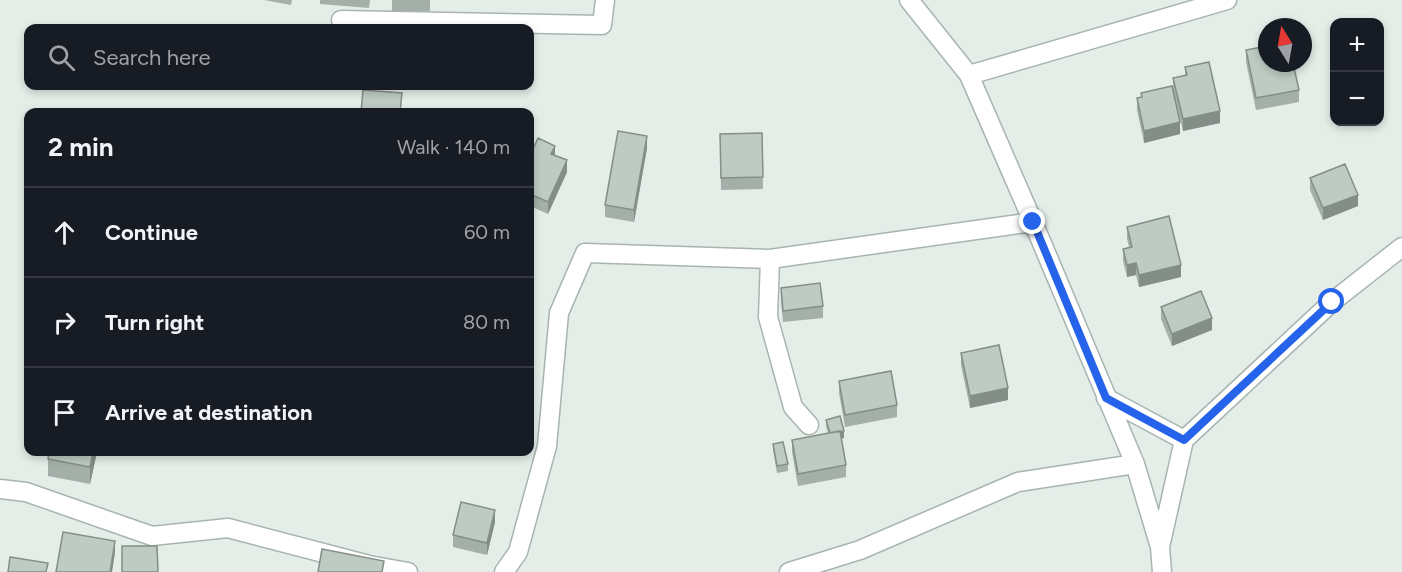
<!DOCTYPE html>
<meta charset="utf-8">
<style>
:root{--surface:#171b24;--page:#242831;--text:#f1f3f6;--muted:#9ea1a6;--line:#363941}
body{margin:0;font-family:Figtree,sans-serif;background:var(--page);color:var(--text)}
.controls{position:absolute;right:18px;top:18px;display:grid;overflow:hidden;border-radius:12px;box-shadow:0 3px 9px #0003}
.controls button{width:54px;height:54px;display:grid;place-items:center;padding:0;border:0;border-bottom:2px solid var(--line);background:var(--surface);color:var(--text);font:30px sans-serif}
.compass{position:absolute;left:1258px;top:18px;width:54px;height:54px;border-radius:50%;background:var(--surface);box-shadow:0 3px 9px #0003;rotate:349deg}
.stop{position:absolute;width:18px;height:18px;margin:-14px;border:4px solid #2563eb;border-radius:50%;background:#fff}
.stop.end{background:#2563eb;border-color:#fff;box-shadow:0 2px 6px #0008}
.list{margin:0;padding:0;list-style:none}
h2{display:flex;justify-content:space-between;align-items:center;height:78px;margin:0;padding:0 24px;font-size:26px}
h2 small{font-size:20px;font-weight:400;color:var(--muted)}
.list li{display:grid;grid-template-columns:39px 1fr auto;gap:18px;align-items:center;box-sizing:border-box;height:90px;padding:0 24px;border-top:2px solid var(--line)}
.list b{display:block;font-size:22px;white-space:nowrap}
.list em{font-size:20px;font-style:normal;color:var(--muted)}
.icon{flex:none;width:33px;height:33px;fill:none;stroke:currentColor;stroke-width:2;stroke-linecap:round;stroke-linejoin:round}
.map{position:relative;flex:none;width:1402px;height:572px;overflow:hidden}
.search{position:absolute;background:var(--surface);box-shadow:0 3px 9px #0003;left:24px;top:24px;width:510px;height:66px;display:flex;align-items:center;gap:15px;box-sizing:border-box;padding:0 21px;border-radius:12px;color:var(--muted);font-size:22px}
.panel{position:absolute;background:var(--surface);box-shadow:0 3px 9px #0003;left:24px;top:108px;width:510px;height:348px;border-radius:12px}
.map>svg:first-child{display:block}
</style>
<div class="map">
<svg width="1402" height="572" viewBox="0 0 1402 572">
<rect width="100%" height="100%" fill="#e4ede8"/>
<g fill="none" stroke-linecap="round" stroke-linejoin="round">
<g stroke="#a7b5ae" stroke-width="21">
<path id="minor" d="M 909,0 L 969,75 L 1033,222 L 1135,464 L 1160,547
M 341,20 L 602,25 L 605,0
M 969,75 L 1227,0
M 770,259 L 768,317 L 793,407 L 809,425
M 1106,398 L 1184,440
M 0,489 L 26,492 L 152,536 L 228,528 L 369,565 L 408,572
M 504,572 L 518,552 L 547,446 L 559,313 L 585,253 L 770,259 L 1033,222
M 789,572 L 860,550 L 1018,482 L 1135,464
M 1162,572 L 1160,547 L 1184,440 L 1332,302 L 1402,247"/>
</g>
<use href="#minor" stroke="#fff" stroke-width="18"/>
</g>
<path fill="#a3afa8" d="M 264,0 L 292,0 L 291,5 Z
M 320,0 L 370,0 L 369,8 L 320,4 Z
M 392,0 L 430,0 L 430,11 L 392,11 Z
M 1246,50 L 1299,90 L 1299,102 L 1256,110 L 1246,62 Z
M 1185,67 L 1220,123 L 1183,131 L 1173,90 L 1173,78 L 1185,75 Z
M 1141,93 L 1180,134 L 1144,143 L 1137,110 L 1137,98 L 1141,97 Z
M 762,133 L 763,189 L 721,190 L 720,134 Z
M 530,145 L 555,155 L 567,172 L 548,214 L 530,206 Z
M 647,148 L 634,222 L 605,217 L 605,205 Z
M 1310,178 L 1358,206 L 1323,220 L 1310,190 Z
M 1127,227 L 1181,277 L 1139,287 L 1136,275 L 1127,277 L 1123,261 L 1123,249 L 1129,247 L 1127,239 Z
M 781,288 L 823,306 L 823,318 L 783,322 L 781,300 Z
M 1161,307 L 1212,330 L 1172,346 L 1161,319 Z
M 961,353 L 1008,400 L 970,408 L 961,365 Z
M 839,381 L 897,405 L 897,417 L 845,427 L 839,393 Z
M 826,420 L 844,438 L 841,438 L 846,465 L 846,477 L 798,486 L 792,452 L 792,440 L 828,433 L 826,426 Z
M 773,444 L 788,464 L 788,471 L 777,473 L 773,450 Z
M 49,452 L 97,452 L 90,484 L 48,476 L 48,459 Z
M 495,522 L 487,555 L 453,547 L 453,535 Z"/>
<path fill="#848e88" d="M 1220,111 L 1220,123 L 1183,131 L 1183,119 Z
M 1180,122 L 1180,134 L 1144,143 L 1144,131 Z
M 647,136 L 647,148 L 634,222 L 634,210 Z
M 555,146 L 555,157 L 551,154 Z
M 567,160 L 567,172 L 548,214 L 548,202 Z
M 1358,195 L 1358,206 L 1323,220 L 1323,208 Z
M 1136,263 L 1136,275 L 1127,277 L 1127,265 Z
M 1181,265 L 1181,277 L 1139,287 L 1139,275 Z
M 1212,318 L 1212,330 L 1172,346 L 1172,334 Z
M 1008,388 L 1008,400 L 970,408 L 970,396 Z
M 844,431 L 844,438 L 831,441 L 831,435 Z
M 93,452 L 97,452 L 90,484 L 90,467 Z
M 495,510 L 495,522 L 487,555 L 487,543 Z
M 115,541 L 115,553 L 112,572 L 110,572 Z"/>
<path fill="#bdcbc3" stroke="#848e88" stroke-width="1.5" d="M 1267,46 L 1267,63 L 1293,63 L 1299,90 L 1256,98 L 1246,50 Z
M 1209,62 L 1220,111 L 1183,119 L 1173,78 L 1187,75 L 1185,67 Z
M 1172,86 L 1180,122 L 1144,131 L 1137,98 L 1142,97 L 1141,93 Z
M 363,90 L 402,93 L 400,112 L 361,112 Z
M 618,131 L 647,136 L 634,210 L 605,205 Z
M 762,133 L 763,177 L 721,178 L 720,134 Z
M 538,138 L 555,146 L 551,154 L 567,160 L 548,202 L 530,194 L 530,145 L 534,147 Z
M 1345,164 L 1358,195 L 1323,208 L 1310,178 Z
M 1169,216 L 1181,265 L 1139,275 L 1136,263 L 1127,265 L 1123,249 L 1132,247 L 1127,227 Z
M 820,283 L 823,306 L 783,311 L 781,288 Z
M 1201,291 L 1212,318 L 1172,334 L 1161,307 Z
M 999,345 L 1008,388 L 970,396 L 961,353 Z
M 891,371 L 897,405 L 845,415 L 839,381 Z
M 840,416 L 844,431 L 830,433 L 826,420 Z
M 840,431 L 846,465 L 798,474 L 792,440 Z
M 783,442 L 788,464 L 777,466 L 773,444 Z
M 49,452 L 93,452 L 90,467 L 48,459 Z
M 461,502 L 495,510 L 487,543 L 453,535 Z
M 63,532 L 115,541 L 110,572 L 56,572 Z
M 122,546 L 157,546 L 158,572 L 122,572 Z
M 322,549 L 384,561 L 382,572 L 318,572 Z
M 10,557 L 48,563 L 46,572 L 8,572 Z"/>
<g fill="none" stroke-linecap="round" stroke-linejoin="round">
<path stroke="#2563eb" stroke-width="8" d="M 1033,222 L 1106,398 L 1184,440 L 1332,302"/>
</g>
</svg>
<div class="controls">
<button>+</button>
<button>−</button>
</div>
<svg class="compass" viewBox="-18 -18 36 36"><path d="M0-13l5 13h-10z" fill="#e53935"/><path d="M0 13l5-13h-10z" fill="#9ea1a6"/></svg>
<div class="stop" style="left:1332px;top:302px"></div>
<div class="stop end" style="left:1033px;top:222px"></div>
<div class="search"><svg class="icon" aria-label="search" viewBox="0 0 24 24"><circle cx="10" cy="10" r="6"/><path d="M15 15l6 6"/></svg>Search here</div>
<section class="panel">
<h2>2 min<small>Walk · 140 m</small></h2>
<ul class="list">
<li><svg class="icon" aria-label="ahead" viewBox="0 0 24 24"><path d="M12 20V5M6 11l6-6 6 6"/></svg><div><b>Continue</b></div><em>60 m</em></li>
<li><svg class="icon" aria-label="right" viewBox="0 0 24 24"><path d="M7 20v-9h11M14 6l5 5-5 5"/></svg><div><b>Turn right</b></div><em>80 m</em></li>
<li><svg class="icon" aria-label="arrive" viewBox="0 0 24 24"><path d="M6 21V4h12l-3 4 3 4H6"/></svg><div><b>Arrive at destination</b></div></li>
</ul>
</section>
</div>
